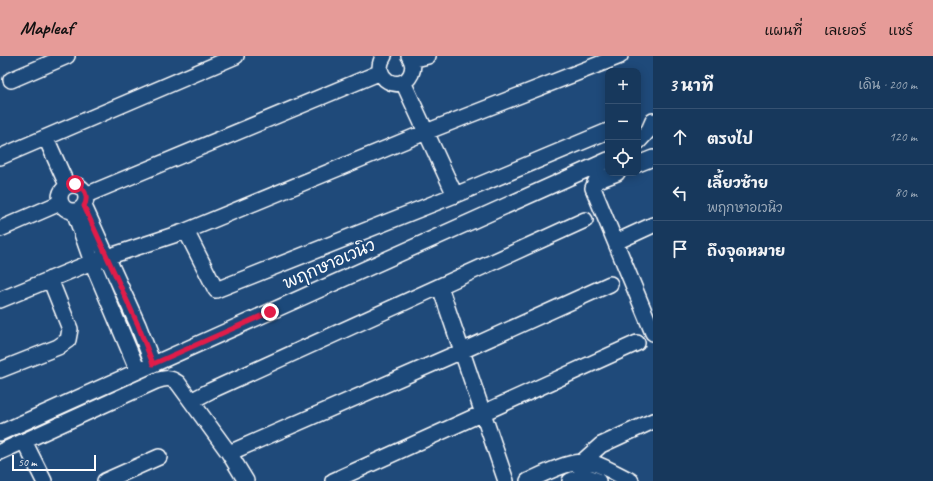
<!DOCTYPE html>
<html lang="th">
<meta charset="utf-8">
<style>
:root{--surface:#17385c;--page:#203f62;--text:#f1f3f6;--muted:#9eacbb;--line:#365272;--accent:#e69b98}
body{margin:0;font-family:Caveat,"Playpen Sans Thai",sans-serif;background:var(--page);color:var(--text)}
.controls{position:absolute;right:12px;top:12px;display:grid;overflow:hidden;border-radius:8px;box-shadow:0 2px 10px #0003}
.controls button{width:36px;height:36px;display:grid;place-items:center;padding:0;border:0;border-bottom:1px solid var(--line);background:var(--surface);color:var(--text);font:20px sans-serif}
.scale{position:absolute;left:12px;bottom:10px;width:84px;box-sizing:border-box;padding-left:4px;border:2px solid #fff;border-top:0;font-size:11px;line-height:14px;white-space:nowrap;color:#fff;-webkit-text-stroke:3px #1f4a7a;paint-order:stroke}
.stop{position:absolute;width:12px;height:12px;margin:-9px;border:3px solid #e11d48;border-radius:50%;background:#fff}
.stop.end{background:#e11d48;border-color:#fff;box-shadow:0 1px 4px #0008}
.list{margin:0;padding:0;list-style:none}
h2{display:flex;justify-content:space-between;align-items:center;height:52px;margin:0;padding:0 16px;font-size:17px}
h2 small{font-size:13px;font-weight:400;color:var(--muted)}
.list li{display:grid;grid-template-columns:26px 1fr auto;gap:12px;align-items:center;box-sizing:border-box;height:56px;padding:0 16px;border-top:1px solid var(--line)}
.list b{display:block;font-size:15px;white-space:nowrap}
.list p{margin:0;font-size:13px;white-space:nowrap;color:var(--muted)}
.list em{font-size:13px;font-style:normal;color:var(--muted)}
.icon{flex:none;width:22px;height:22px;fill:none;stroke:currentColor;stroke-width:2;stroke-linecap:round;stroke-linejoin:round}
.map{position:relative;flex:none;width:653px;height:425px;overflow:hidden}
header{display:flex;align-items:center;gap:24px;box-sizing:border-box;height:56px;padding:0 20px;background:var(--accent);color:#111}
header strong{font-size:19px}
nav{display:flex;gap:22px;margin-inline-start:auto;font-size:14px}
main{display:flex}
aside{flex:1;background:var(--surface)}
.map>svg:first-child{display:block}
</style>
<header>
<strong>Mapleaf</strong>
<nav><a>แผนที่</a><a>เลเยอร์</a><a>แชร์</a></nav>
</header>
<main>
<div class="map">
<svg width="653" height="425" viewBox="0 0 653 425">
<rect width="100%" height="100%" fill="#1f4a7a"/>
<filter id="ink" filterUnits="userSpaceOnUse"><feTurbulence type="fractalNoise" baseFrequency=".025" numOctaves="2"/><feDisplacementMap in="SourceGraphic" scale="8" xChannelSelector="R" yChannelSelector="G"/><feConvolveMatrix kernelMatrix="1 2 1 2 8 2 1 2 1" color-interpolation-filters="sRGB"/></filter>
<g filter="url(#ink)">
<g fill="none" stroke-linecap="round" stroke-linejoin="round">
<g stroke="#fff" stroke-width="18">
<path id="minor" d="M 384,0 C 369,22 401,39 411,18 C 414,11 413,5 409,0
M 411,4 L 428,0
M 11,24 L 67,0
M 403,26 L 455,139
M 46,82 L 67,129
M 638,86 L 649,74 L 653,65
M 0,101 L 236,0
M 638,108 L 653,102
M 617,117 L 596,125 L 593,132 L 653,277
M60 142a13 13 0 1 1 26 0a13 13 0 1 1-26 0Z
M 86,139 L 381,16
M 84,150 L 138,269 L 153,308
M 74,155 L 92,206 L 138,315
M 0,173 L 60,147
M 186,175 L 426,76 L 620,0
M 616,186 L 653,169
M 440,231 L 506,425
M 0,244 L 92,206 L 186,175 L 216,234 L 455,139 L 608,75
M 0,314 L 58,291 L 68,284 L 70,273 L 50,223
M 191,345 L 210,335 L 585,164
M 0,377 L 608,104
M 24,385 L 44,425
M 0,396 L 156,325 C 166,322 170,321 178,327 L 229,397 L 246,425
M 229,397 L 462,295 L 610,228
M 582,420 L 582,406 L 601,389 L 653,365
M 105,425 L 159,401
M 333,425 L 637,287
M 528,425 C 548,416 572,402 594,407 C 606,411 619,419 631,425
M 570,425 C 583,419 585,419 598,425"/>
</g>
<use href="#minor" stroke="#1f4a7a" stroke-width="15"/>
</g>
</g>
<g fill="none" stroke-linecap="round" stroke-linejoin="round" filter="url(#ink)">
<path stroke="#e11d48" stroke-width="5" d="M 75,128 C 85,131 89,141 84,150 L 138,269 L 153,308 L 270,256"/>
</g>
<g text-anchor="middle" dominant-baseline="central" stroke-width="3" stroke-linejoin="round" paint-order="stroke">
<g font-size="17" fill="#fff" stroke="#1f4a7a">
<text transform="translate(329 208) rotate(-24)">พฤกษาอเวนิว</text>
</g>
</g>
</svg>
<div class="controls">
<button>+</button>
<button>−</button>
<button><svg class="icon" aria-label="locate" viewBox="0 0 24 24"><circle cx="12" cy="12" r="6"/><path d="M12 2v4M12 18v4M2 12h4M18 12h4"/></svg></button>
</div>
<div class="scale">50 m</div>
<div class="stop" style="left:75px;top:128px"></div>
<div class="stop end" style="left:270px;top:256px"></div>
</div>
<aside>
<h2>3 นาที<small>เดิน · 200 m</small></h2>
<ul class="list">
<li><svg class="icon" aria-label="ahead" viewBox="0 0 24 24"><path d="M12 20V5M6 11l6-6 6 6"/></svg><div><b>ตรงไป</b></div><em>120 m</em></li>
<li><svg class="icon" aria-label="left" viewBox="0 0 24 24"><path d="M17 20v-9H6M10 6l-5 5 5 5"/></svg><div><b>เลี้ยวซ้าย</b><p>พฤกษาอเวนิว</p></div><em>80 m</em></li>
<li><svg class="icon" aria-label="arrive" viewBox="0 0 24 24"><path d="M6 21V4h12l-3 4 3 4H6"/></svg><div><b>ถึงจุดหมาย</b></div></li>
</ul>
</aside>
</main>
